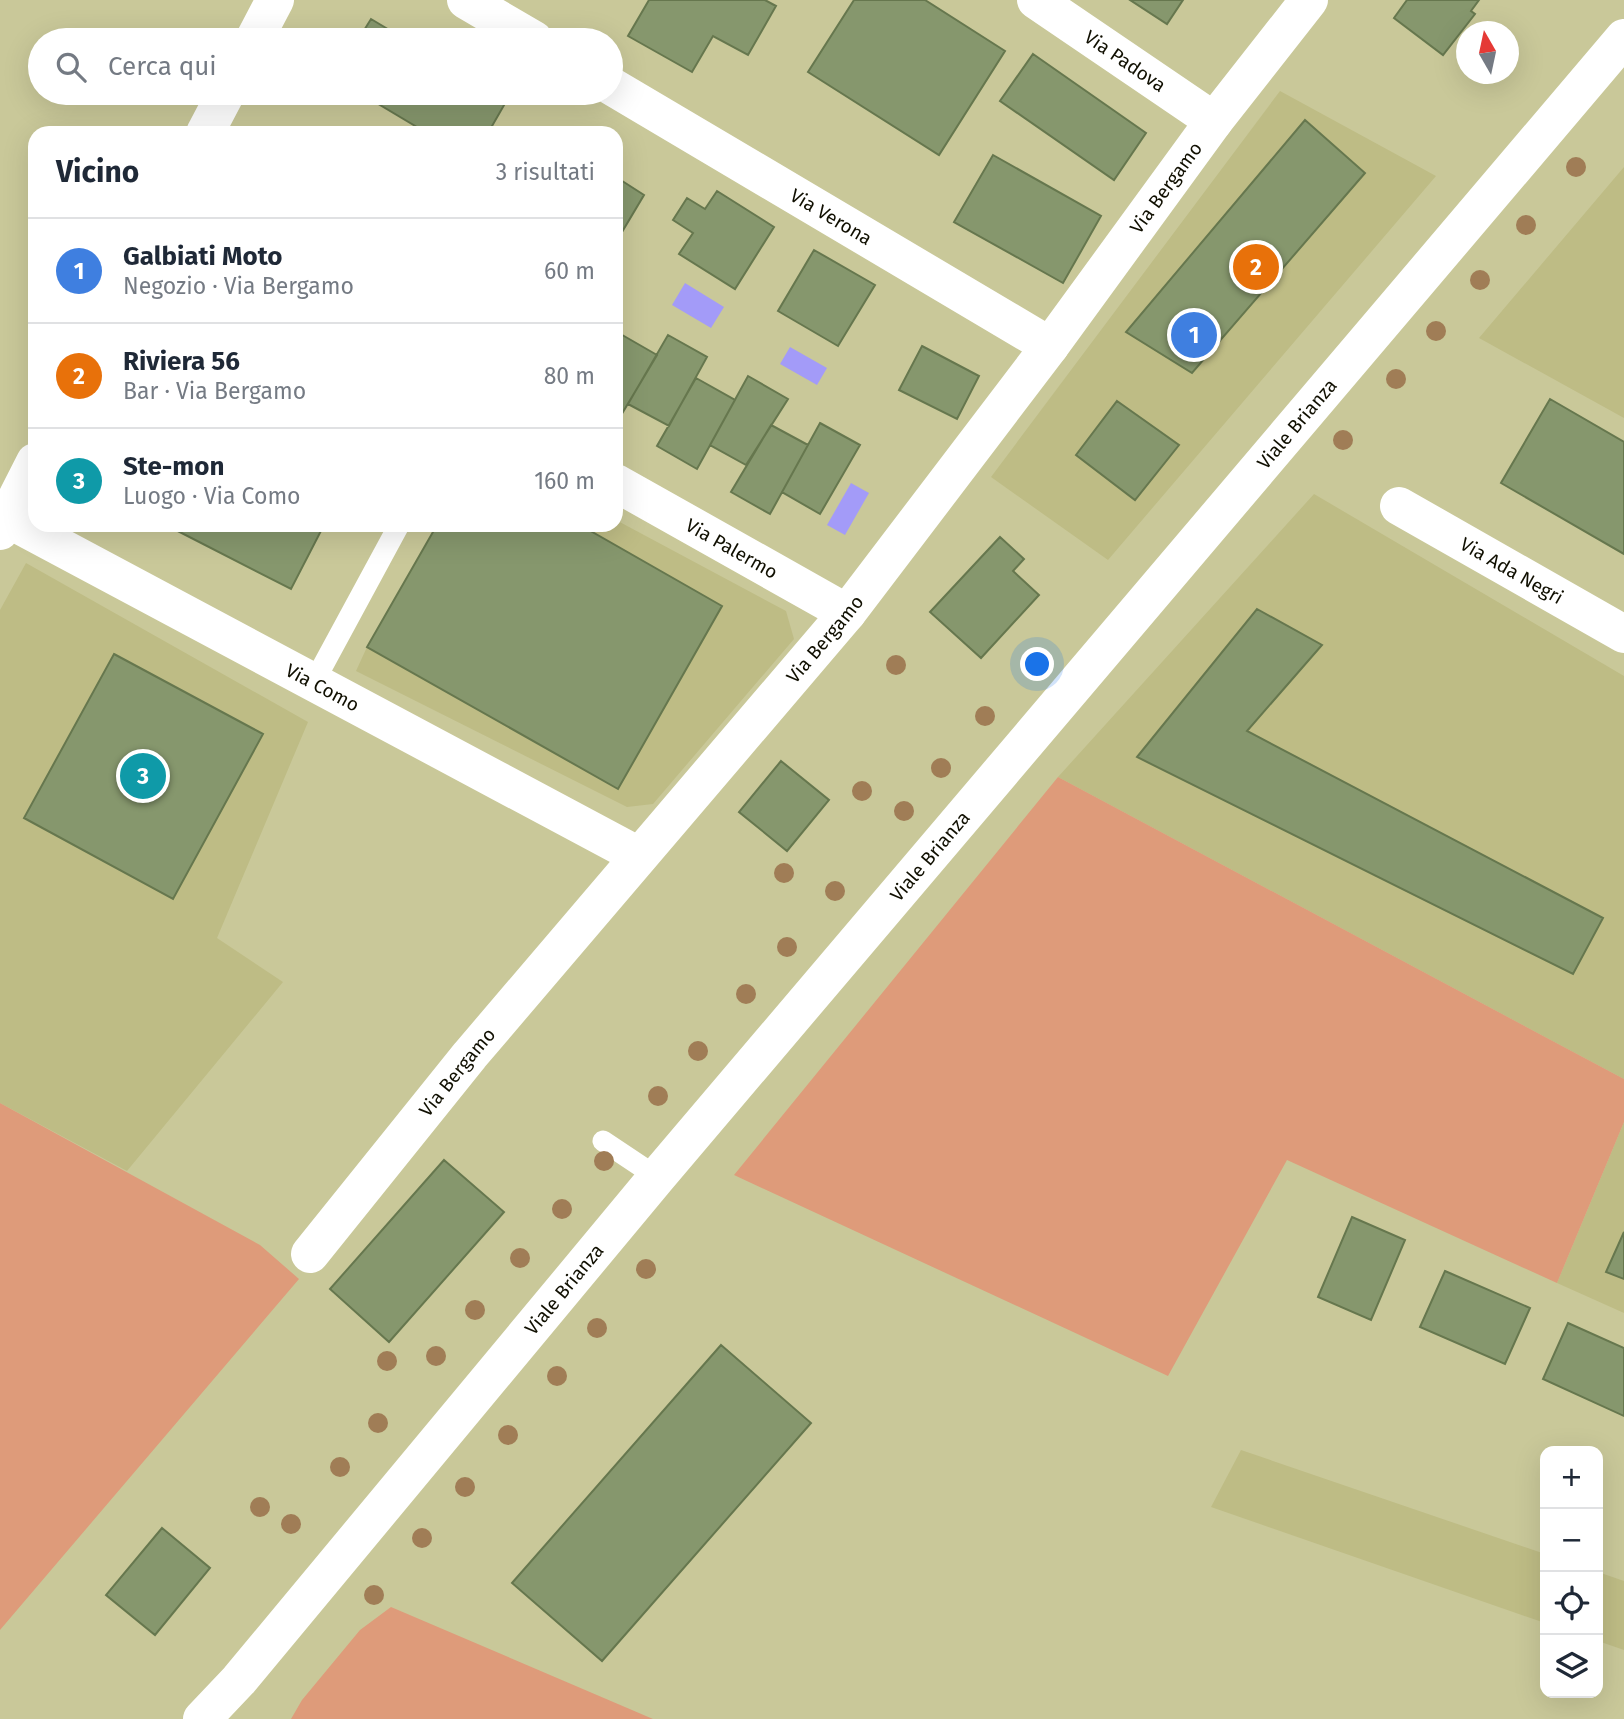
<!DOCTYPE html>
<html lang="it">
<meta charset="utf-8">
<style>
:root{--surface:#fff;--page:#f6f6f7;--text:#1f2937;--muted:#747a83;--line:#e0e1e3;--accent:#614bc4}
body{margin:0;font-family:"Fira Sans",sans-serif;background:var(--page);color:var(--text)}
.controls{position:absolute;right:21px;bottom:21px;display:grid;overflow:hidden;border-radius:14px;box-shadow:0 7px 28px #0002}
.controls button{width:63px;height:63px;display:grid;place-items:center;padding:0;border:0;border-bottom:2px solid var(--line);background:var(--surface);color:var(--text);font:35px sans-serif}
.compass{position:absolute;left:1456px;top:21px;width:63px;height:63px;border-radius:50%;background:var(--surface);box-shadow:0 7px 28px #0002;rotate:351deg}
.you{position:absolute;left:1038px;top:665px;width:24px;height:24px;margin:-18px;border:5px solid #fff;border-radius:50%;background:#1a73e8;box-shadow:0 0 0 10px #1a73e833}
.badge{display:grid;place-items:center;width:46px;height:46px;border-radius:50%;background:var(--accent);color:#fff;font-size:23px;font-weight:700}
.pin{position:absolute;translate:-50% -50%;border:4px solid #fff;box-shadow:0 2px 7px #0006}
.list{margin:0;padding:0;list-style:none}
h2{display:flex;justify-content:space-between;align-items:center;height:91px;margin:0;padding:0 28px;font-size:30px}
h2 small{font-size:23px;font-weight:400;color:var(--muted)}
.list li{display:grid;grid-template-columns:46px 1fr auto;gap:21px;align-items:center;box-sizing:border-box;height:105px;padding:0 28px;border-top:2px solid var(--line)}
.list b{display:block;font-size:26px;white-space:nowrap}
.list p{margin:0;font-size:23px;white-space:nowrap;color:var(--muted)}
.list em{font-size:23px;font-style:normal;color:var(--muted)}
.icon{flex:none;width:38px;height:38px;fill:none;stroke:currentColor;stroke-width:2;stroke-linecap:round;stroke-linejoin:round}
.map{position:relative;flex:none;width:1624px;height:1719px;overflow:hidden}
.search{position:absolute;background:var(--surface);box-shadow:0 7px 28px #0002;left:28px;top:28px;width:595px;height:77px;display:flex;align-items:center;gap:18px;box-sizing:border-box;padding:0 24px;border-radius:38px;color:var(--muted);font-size:26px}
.panel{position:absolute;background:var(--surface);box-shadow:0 7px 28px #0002;left:28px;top:126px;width:595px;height:406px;border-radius:21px}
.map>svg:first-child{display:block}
</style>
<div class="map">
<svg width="1624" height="1719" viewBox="0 0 1624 1719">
<rect width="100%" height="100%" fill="#c9c899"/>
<path fill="#bebc85" d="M 1280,91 L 1436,176 L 1108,560 L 991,477 Z
M 1624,167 L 1624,418 L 1479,338 Z
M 1314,494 L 1624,676 L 1624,1079 L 1058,777 Z
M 616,520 L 786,611 L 794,639 L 653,804 L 627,807 L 356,671 L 367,647 L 437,525 L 616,525 Z
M 26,563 L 308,722 L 217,938 L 283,982 L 127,1171 L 0,1103 L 0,610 Z
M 1624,1122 L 1624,1313 L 1557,1283 Z
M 1241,1450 L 1545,1554 L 1545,1623 L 1211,1507 Z
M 1598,1572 L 1624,1581 L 1624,1650 L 1598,1641 Z"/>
<path fill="#de9b7a" d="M 1058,777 L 1624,1079 L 1624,1122 L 1557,1283 L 1287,1160 L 1168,1376 L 734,1175 Z
M 0,1103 L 260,1245 L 299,1279 L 0,1630 Z
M 391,1607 L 653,1719 L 291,1719 L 302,1700 L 360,1630 Z"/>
<path fill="#a39bf8" d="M 685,283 L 724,307 L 711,328 L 672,305 Z
M 790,347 L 827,368 L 817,385 L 780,364 Z
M 851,483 L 869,493 L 845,535 L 827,525 Z"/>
<path fill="#86976d" stroke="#66774e" stroke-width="2" d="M 649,0 L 765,0 L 776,6 L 748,55 L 713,36 L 692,72 L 628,36 Z
M 854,0 L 925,0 L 1005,51 L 939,155 L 808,72 Z
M 1130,0 L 1183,0 L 1167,24 Z
M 1407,0 L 1479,0 L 1471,11 L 1475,14 L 1443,55 L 1394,18 Z
M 371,19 L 406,40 L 358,40 Z
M 1033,54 L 1146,133 L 1114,180 L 1000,101 Z
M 360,93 L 494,93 L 507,100 L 488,133 L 427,133 Z
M 1305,120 L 1365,173 L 1192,373 L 1126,332 Z
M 993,155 L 1101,216 L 1063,283 L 954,222 Z
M 616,177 L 644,195 L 616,242 Z
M 717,191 L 774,227 L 735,289 L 679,254 L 693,233 L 673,220 L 687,198 L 705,209 Z
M 814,250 L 875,285 L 838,346 L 778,311 Z
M 617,332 L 657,355 L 617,422 L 616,422 Z
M 668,335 L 707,357 L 669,426 L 628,404 Z
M 922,346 L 979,376 L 957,419 L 899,390 Z
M 748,376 L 788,399 L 746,465 L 710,445 Z
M 696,378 L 735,400 L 697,469 L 657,446 Z
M 1550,399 L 1624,442 L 1624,554 L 1501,483 Z
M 1117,401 L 1179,445 L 1135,500 L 1076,455 Z
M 820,423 L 860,445 L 820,514 L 782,492 Z
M 771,425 L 808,445 L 770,514 L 731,492 Z
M 166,525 L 324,525 L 291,589 Z
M 437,525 L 580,525 L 722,606 L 618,789 L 367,647 Z
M 1000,537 L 1024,559 L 1013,571 L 1039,595 L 981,658 L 930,612 Z
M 1257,609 L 1322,645 L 1247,731 L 1603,918 L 1573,974 L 1137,757 Z
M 114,654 L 263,734 L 173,899 L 24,818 Z
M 781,761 L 829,800 L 787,851 L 739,812 Z
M 444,1160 L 504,1212 L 389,1342 L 330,1289 Z
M 1352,1217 L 1405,1240 L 1371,1320 L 1318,1297 Z
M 1624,1232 L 1624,1279 L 1606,1272 Z
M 1445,1271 L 1530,1308 L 1505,1364 L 1420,1327 Z
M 1568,1323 L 1624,1348 L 1624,1416 L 1543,1379 Z
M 721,1345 L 811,1423 L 602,1661 L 512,1583 Z
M 162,1528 L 210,1568 L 155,1635 L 106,1595 Z"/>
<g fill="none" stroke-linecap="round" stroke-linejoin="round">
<path stroke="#fff" stroke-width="21" d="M 314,682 L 399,525
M 603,1141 L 657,1177"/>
<g stroke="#fff" stroke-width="38">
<path d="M 466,0 L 534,40"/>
<path id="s1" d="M 1036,0 L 1214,121"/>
<path d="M 254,40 L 275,0"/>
<path id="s2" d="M 611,86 L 1050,346"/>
<path d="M 205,133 L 226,93"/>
<path id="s3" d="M 616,483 L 847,613"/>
<path id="s4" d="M 1399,506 L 1624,634"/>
<path id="s5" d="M 6,518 L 639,856"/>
<path d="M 0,531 L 35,462"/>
<path id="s6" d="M 310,1254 L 470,1055 L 847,613 L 1050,346 L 1214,121 L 1309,0"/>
</g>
<path stroke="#fff" stroke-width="38" id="s7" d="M 202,1719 L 239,1680 L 657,1177 L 1624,38"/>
</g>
<g fill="#a07d56">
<circle cx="1576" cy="167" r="10"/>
<circle cx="1526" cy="225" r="10"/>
<circle cx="1480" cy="280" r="10"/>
<circle cx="1436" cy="331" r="10"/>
<circle cx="1396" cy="379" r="10"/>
<circle cx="1343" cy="440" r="10"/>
<circle cx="896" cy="665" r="10"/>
<circle cx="985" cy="716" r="10"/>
<circle cx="941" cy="768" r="10"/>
<circle cx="862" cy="791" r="10"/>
<circle cx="904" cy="811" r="10"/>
<circle cx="784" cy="873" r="10"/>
<circle cx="835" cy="891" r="10"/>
<circle cx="787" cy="947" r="10"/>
<circle cx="746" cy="994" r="10"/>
<circle cx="698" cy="1051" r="10"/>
<circle cx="658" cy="1096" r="10"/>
<circle cx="604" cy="1161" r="10"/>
<circle cx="562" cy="1209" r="10"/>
<circle cx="520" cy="1258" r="10"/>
<circle cx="646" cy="1269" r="10"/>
<circle cx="475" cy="1310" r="10"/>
<circle cx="597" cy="1328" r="10"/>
<circle cx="436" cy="1356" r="10"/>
<circle cx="387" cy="1361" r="10"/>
<circle cx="557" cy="1376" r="10"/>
<circle cx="378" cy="1423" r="10"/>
<circle cx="508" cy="1435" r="10"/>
<circle cx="340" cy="1467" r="10"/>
<circle cx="465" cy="1487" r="10"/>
<circle cx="260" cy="1507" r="10"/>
<circle cx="291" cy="1524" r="10"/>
<circle cx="422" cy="1538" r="10"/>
<circle cx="374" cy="1595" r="10"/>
</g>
<g text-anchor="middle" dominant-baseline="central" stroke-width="5" stroke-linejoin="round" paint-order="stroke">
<g font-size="19" fill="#100f01" stroke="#d6d5a5">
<text stroke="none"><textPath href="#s1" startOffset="108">Via Padova</textPath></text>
<text stroke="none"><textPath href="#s6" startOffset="1368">Via Bergamo</textPath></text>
<text stroke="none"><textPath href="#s2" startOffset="256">Via Verona</textPath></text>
<text stroke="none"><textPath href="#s7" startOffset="1696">Viale Brianza</textPath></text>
<text stroke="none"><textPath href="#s3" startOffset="133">Via Palermo</textPath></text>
<text stroke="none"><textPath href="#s4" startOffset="130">Via Ada Negri</textPath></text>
<text stroke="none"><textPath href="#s6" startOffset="802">Via Bergamo</textPath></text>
<text stroke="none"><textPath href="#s5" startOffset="359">Via Como</textPath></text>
<text stroke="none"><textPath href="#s7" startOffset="1129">Viale Brianza</textPath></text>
<text stroke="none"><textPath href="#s6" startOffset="234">Via Bergamo</textPath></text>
<text stroke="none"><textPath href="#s7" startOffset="562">Viale Brianza</textPath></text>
</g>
</g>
</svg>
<div class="controls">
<button>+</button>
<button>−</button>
<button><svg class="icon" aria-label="locate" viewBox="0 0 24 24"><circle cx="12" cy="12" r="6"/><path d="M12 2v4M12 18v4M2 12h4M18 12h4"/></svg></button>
<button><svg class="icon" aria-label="layers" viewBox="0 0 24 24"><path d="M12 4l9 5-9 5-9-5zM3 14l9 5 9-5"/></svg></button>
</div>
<svg class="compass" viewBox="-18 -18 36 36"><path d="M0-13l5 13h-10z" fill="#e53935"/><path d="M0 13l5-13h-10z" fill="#747a83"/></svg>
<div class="you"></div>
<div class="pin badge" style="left:1194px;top:335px;background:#3f7fe0">1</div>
<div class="pin badge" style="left:1256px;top:267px;background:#e8710a">2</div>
<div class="pin badge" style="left:143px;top:776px;background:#0f9aa8">3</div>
<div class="search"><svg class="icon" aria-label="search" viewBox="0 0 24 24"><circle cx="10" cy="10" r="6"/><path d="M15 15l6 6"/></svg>Cerca qui</div>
<section class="panel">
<h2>Vicino<small>3 risultati</small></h2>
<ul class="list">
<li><span class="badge" style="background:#3f7fe0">1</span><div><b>Galbiati Moto</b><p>Negozio · Via Bergamo</p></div><em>60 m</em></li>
<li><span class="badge" style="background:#e8710a">2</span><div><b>Riviera 56</b><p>Bar · Via Bergamo</p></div><em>80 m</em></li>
<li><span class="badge" style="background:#0f9aa8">3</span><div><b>Ste-mon</b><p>Luogo · Via Como</p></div><em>160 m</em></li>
</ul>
</section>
</div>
